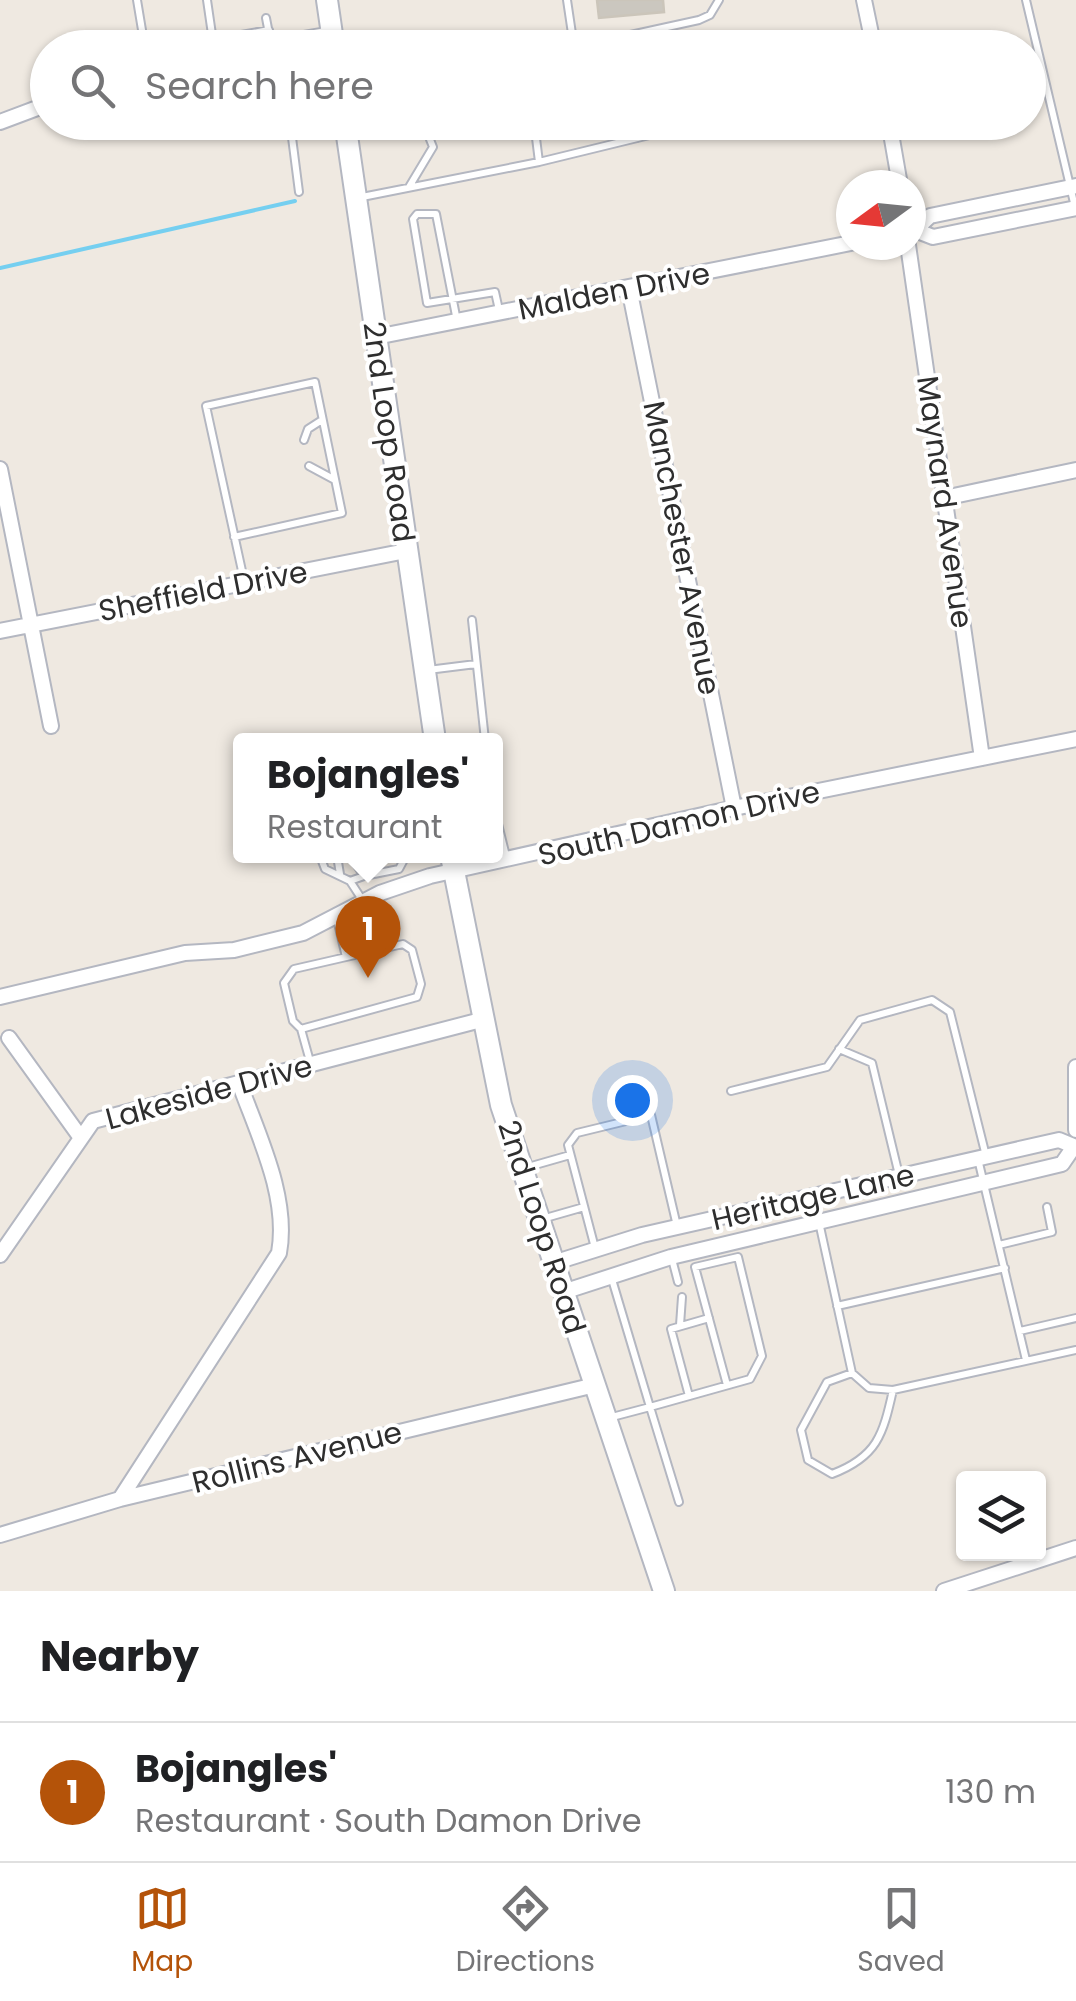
<!DOCTYPE html>
<meta charset="utf-8">
<style>
:root{--surface:#fff;--page:#f6f6f6;--text:#202124;--muted:#757577;--line:#e0e0e0;--accent:#b45309}
body{margin:0;font-family:Poppins,sans-serif;background:var(--page);color:var(--text)}
.controls{position:absolute;right:30px;bottom:30px;display:grid;overflow:hidden;border-radius:10px;box-shadow:0 2px 8px #0004}
.controls button{width:90px;height:90px;display:grid;place-items:center;padding:0;border:0;border-bottom:2px solid var(--line);background:var(--surface);color:var(--text);font:50px sans-serif}
.compass{position:absolute;left:836px;top:170px;width:90px;height:90px;border-radius:50%;background:var(--surface);box-shadow:0 2px 8px #0004;rotate:255deg}
.you{position:absolute;left:632px;top:1100px;width:35px;height:35px;margin:-25px;border:8px solid #fff;border-radius:50%;background:#1a73e8;box-shadow:0 0 0 15px #1a73e833}
.badge{display:grid;place-items:center;width:65px;height:65px;border-radius:50%;background:var(--accent);color:#fff;font-size:32px;font-weight:700}
.pin{position:absolute;translate:-50% -82px;filter:drop-shadow(0 2px 5px #0008)}
.pin::after{content:'';position:absolute;top:52px;width:35px;height:30px;background:inherit;clip-path:polygon(0 0,100% 0,50% 100%)}
.popup{position:absolute;left:233px;top:733px;width:270px;height:130px;box-sizing:border-box;display:grid;place-content:center;border-radius:10px;background:var(--surface);filter:drop-shadow(0 2px 8px #0005);font-size:32px;white-space:nowrap;color:var(--muted)}
.popup b{font-size:38px;color:var(--text)}
.popup::after{content:'';position:absolute;left:50%;top:100%;margin-left:-20px;border:20px solid transparent;border-top-color:var(--surface)}
.list{margin:0;padding:0;list-style:none}
h2{display:flex;justify-content:space-between;align-items:center;height:130px;margin:0;padding:0 40px;font-size:42px}
h2 small{font-size:32px;font-weight:400;color:var(--muted)}
.list li{display:grid;grid-template-columns:65px 1fr auto;gap:30px;align-items:center;box-sizing:border-box;height:140px;padding:0 40px;border-top:2px solid var(--line)}
.list b{display:block;font-size:38px;white-space:nowrap}
.list p{margin:0;font-size:32px;white-space:nowrap;color:var(--muted)}
.list em{font-size:32px;font-style:normal;color:var(--muted)}
.icon{flex:none;width:55px;height:55px;fill:none;stroke:currentColor;stroke-width:2;stroke-linecap:round;stroke-linejoin:round}
.map{position:relative;flex:none;width:1076px;height:1591px;overflow:hidden}
.search{position:absolute;background:var(--surface);box-shadow:0 2px 8px #0004;left:30px;right:30px;top:30px;height:110px;display:flex;align-items:center;gap:25px;box-sizing:border-box;padding:0 35px;border-radius:55px;color:var(--muted);font-size:38px}
.sheet{height:270px;background:var(--surface)}
nav{display:flex;justify-content:space-around;align-items:center;box-sizing:border-box;height:140px;border-top:2px solid var(--line);background:var(--surface);font-size:28px;color:var(--muted)}
nav a{display:grid;justify-items:center;gap:5px}
nav .on{color:var(--accent)}
.map>svg:first-child{display:block}
</style>
<div class="map">
<svg width="1076" height="1591" viewBox="0 0 1076 1591">
<rect width="100%" height="100%" fill="#efe9e1"/>
<g fill="none" stroke-linecap="round" stroke-linejoin="round">
<path stroke="#75cff0" stroke-width="4" d="M 0,268 L 295,201"/>
</g>
<path fill="#cbc7bf" stroke="#cbc5ba" stroke-width="2.5" d="M 597,0 L 663,0 L 664,12 L 599,18 Z"/>
<g fill="none" stroke-linecap="round" stroke-linejoin="round">
<g stroke="#b4b7c1" stroke-width="10">
<path id="service" d="M 137,0 L 145,48
M 207,0 L 214,48
M 567,0 L 574,47
M 1026,0 L 1075,207
M 266,18 L 271,44
M 213,40 L 269,30
M 571,48 L 699,20 L 710,15 L 719,0
M 290,122 L 299,192
M 534,122 L 539,162 L 703,122
M 634,122 L 638,138
M 409,187 L 433,147 L 423,122
M 362,197 L 539,162
M 457,321 L 436,214 L 417,214 L 413,219 L 427,303 L 495,292 L 499,310
M 304,440 L 308,429 L 322,420
M 309,466 L 335,480
M 234,537 L 342,513 L 315,382 L 206,406 L 244,580
M 472,620 L 485,740
M 428,670 L 476,664
M 496,816 L 506,856
M 320,856 L 325,869 L 350,881
M 337,856 L 340,874
M 356,856 L 352,858 L 364,876 L 399,869 L 406,856
M 363,901 L 350,881 L 364,876
M 337,919 L 346,957
M 301,1029 L 293,1021 L 284,983 L 294,969 L 403,944 L 412,950 L 421,984 L 417,997 L 301,1029 L 311,1065
M 839,1049 L 872,1063 L 899,1175
M 731,1091 L 827,1067 L 860,1020 L 932,1000 L 950,1012 L 986,1156
M 978,1159 L 1026,1360
M 528,1167 L 570,1155
M 542,1219 L 584,1207
M 819,1222 L 852,1373 L 869,1388 L 893,1390 L 1076,1350
M 999,1245 L 1052,1232 L 1047,1207
M 595,1248 L 568,1145 L 577,1133 L 651,1115 L 677,1226
M 672,1259 L 678,1282
M 611,1276 L 650,1407 L 750,1379 L 762,1356 L 738,1257 L 695,1267 L 727,1385
M 837,1306 L 1005,1268
M 680,1325 L 682,1297
M 1020,1331 L 1076,1318
M 852,1373 L 827,1382 L 801,1430 L 808,1460 L 832,1474 C 877,1457 883,1435 893,1390
M 689,1396 L 671,1329 L 709,1318
M 612,1417 L 650,1407 L 679,1502"/>
</g>
<g stroke="#b4b7c1" stroke-width="18">
<path id="minor" d="M 864,0 L 874,48
M 252,48 L 332,34
M 0,122 L 48,104
M 889,122 L 900,185
M 1076,186 L 930,216 L 915,230 L 933,237 L 1076,208
M 908,245 L 982,758
M 629,288 L 734,808
M 376,337 L 851,243
M 0,469 L 51,726
M 944,498 L 1076,470
M 0,631 L 406,551
M 0,997 L 185,953 L 234,950 L 303,933 L 380,893 L 430,876 L 734,808 L 1076,739
M 9,1038 L 81,1138
M 1076,1067 L 1076,1130
M 0,1255 L 93,1121 L 481,1020
M 553,1263 L 642,1235 L 1059,1140 L 1076,1147
M 563,1292 L 671,1257 L 1062,1164 L 1073,1148
M 120,1499 L 279,1253 C 289,1198 259,1137 240,1085
M 0,1535 L 120,1499 L 595,1385
M 944,1591 L 1076,1548"/>
</g>
<g stroke="#b4b7c1" stroke-width="24">
<path id="secondary" d="M 327,0 L 334,48
M 345,122 L 435,740
M 451,856 L 501,1105 L 664,1591"/>
</g>
<use href="#service" stroke="#fff" stroke-width="6"/>
<use href="#minor" stroke="#fff" stroke-width="14"/>
<use href="#secondary" stroke="#fff" stroke-width="20"/>
</g>
<g text-anchor="middle" dominant-baseline="central" stroke-width="8" stroke-linejoin="round" paint-order="stroke">
<g font-size="30" fill="#2e2e2e" stroke="#fff">
<text transform="translate(614 291) rotate(-11)">Malden Drive</text>
<text transform="translate(389 432) rotate(82)">2nd Loop Road</text>
<text transform="translate(945 502) rotate(82)">Maynard Avenue</text>
<text transform="translate(682 548) rotate(79)">Manchester Avenue</text>
<text transform="translate(203 591) rotate(-11)">Sheffield Drive</text>
<text transform="translate(679 823) rotate(-13)">South Damon Drive</text>
<text transform="translate(209 1092) rotate(-15)">Lakeside Drive</text>
<text transform="translate(813 1197) rotate(-13)">Heritage Lane</text>
<text transform="translate(542 1227) rotate(72)">2nd Loop Road</text>
<text transform="translate(297 1457) rotate(-14)">Rollins Avenue</text>
</g>
</g>
</svg>
<div class="controls">
<button><svg class="icon" aria-label="layers" viewBox="0 0 24 24"><path d="M12 4l9 5-9 5-9-5zM3 14l9 5 9-5"/></svg></button>
</div>
<svg class="compass" viewBox="-18 -18 36 36"><path d="M0-13l5 13h-10z" fill="#e53935"/><path d="M0 13l5-13h-10z" fill="#757577"/></svg>
<div class="you"></div>
<div class="pin badge" style="left:368px;top:978px">1</div>
<div class="popup"><b>Bojangles'</b>Restaurant</div>
<div class="search"><svg class="icon" aria-label="search" viewBox="0 0 24 24"><circle cx="10" cy="10" r="6"/><path d="M15 15l6 6"/></svg>Search here</div>
</div>
<section class="sheet">
<h2>Nearby<small></small></h2>
<ul class="list">
<li><span class="badge">1</span><div><b>Bojangles'</b><p>Restaurant · South Damon Drive</p></div><em>130 m</em></li>
</ul>
</section>
<nav>
<a class="on"><svg class="icon" aria-label="map" viewBox="0 0 24 24"><path d="M3 6l6-2 6 2 6-2v14l-6 2-6-2-6 2zM9 4v14M15 6v14"/></svg>Map</a>
<a><svg class="icon" aria-label="directions" viewBox="0 0 24 24"><path d="M12 3l9 9-9 9-9-9zM9 14v-3h6M13 9l2 2-2 2"/></svg>Directions</a>
<a><svg class="icon" aria-label="saved" viewBox="0 0 24 24"><path d="M7 4h10v16l-5-4-5 4z"/></svg>Saved</a>
</nav>
